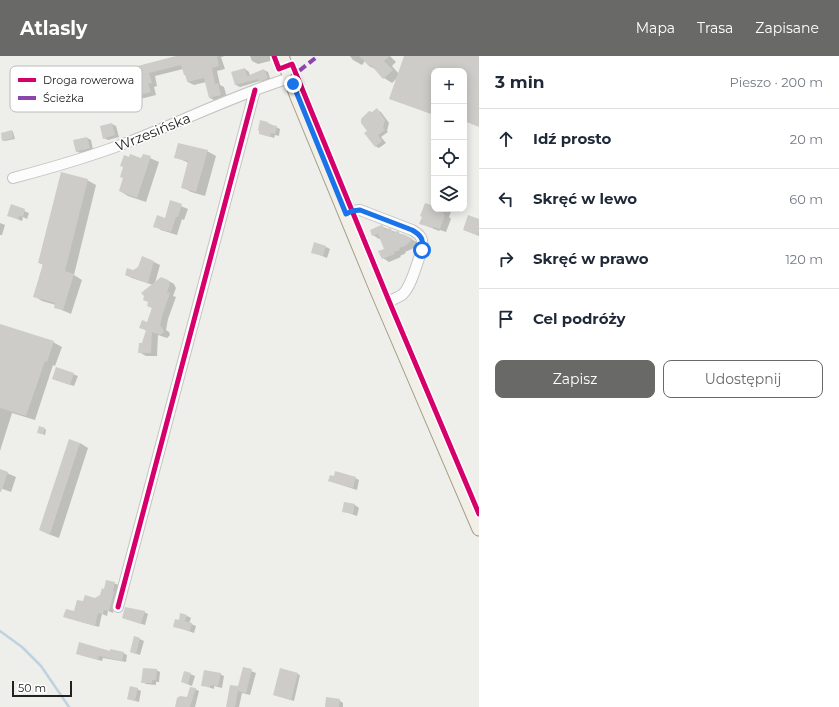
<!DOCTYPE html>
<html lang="pl">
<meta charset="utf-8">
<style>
:root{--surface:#fff;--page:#f6f6f7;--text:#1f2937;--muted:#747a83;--line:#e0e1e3;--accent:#696967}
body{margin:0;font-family:Montserrat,sans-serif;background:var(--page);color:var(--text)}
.controls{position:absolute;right:12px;top:12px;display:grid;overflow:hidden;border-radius:8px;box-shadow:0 2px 10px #0003}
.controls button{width:36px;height:36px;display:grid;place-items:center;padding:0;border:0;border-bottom:1px solid var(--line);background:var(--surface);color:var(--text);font:20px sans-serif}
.scale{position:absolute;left:12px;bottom:10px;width:60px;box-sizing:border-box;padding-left:4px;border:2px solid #212121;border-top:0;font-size:11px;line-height:14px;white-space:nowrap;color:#212121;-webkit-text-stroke:3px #fff;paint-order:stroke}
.stop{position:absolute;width:12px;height:12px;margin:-9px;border:3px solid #1a73e8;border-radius:50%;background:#fff}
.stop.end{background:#1a73e8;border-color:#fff;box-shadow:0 1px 4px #0008}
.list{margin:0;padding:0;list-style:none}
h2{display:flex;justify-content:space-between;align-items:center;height:52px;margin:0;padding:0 16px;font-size:17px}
h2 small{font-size:13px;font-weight:400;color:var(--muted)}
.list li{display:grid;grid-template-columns:26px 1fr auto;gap:12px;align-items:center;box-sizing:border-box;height:60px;padding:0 16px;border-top:1px solid var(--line)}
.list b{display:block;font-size:15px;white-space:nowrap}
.list em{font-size:13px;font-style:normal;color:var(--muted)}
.actions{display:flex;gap:8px;padding:12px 16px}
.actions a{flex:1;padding:9px 0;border:1px solid var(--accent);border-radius:8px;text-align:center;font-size:14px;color:var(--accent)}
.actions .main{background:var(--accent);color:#fff}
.icon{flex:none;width:22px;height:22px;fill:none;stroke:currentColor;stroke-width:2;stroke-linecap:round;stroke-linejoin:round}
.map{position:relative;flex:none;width:479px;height:651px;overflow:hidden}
header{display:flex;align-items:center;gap:24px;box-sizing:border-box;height:56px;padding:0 20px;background:var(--accent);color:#fff}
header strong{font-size:19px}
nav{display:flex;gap:22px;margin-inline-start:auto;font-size:14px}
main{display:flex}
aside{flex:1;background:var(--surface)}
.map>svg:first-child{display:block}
</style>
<header>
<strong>Atlasly</strong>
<nav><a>Mapa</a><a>Trasa</a><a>Zapisane</a></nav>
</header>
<main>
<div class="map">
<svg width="479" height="651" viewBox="0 0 479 651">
<rect width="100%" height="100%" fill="#eeeeea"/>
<path fill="#0003" d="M 182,0 L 225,0 L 221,1 L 225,13 L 217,15 L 220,29 L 224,31 L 227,42 L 216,45 L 210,42 L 206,26 L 194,29 L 188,26 L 183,13 L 155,20 L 157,30 L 154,31 L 156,39 L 97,54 L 91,51 L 85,24 Z
M 250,0 L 270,0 L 270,5 L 258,8 L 252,5 Z
M 350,0 L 390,0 L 396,6 L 392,10 L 399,18 L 405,0 L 479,0 L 479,70 L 464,64 L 464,15 L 434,15 L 434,59 L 397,22 L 392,27 L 384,22 L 377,14 L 369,10 L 365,5 L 362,9 L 353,4 Z
M 245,13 L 249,16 L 250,20 L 264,14 L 268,16 L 271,25 L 264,27 L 260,25 L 240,31 L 236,29 L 233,17 Z
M 377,54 L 381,56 L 389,67 L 387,75 L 388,76 L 381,81 L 386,87 L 379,92 L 375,90 L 369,75 L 372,57 Z
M 268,67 L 280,73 L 279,80 L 275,79 L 274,82 L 260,77 Z
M 112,68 L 116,70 L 119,81 L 108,84 L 104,82 Z
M 12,75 L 13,76 L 15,83 L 5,85 L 3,84 Z
M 87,82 L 91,84 L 93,94 L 80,97 L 76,95 L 74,85 Z
M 207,95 L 216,100 L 205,140 L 191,136 L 182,131 L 189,107 L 175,101 Z
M 143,99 L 159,106 L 146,146 L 128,140 L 120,135 L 130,102 L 142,103 Z
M 87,124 L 96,129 L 74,219 L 82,224 L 71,258 L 55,251 L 56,249 L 42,245 L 34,240 L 43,209 L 40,207 Z
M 171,146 L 188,153 L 184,164 L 182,163 L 177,179 L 161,174 L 155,170 L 166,163 Z
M 432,148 L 434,149 L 434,153 L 445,153 L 451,156 L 449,161 L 451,163 L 446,176 L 440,174 L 439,175 L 420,167 Z
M 12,150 L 29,157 L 27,163 L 23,161 L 22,165 L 12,161 Z
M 479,164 L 479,180 L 464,174 Z
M 0,167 L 5,169 L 2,179 L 0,179 Z
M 383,171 L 403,179 L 419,187 L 412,193 L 405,196 L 406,197 L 400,200 L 401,201 L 389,206 L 383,202 L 385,193 L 381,182 L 379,183 L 373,179 Z
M 326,191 L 330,193 L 327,202 L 312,196 Z
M 154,206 L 160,209 L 155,227 L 167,224 L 174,228 L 176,232 L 173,240 L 176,241 L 168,263 L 166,274 L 169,276 L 170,279 L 167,282 L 158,279 L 157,300 L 146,300 L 139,296 L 147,275 L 140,271 L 148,267 L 152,252 L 153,229 L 132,222 L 126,219 Z
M 0,269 L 53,286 L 62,291 L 55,310 L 53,309 L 35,364 L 12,357 L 0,395 Z
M 57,312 L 78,320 L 74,330 L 56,324 Z
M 45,373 L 46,374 L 45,379 L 39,377 Z
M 80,387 L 88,392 L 59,482 L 48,478 L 40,474 Z
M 0,414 L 16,421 L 11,436 L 0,432 Z
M 335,421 L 355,422 L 359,424 L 357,434 L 329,425 Z
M 355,449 L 359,452 L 357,460 L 343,455 Z
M 107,525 L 119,529 L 118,539 L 113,557 L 108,555 L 107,560 L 102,558 L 99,571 L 68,562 L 84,547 L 101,540 L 104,534 Z
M 144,556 L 148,558 L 145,569 L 123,562 Z
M 187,560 L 191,562 L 189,567 L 196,570 L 194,577 L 174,570 Z
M 135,581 L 144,585 L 140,599 L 131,596 Z
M 111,597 L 123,597 L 127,599 L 126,606 L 103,602 L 102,605 L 81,599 Z
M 244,612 L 256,617 L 250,639 L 242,637 L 239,651 L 227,651 L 239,631 Z
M 156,614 L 160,616 L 159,626 L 156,626 L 156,629 L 146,628 L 143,626 Z
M 185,616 L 195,620 L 192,630 L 182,626 Z
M 220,618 L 224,620 L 222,632 L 214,630 L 214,633 L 202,629 Z
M 297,618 L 300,619 L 294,645 L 274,639 Z
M 137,633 L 141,635 L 139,646 L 128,643 Z
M 195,633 L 199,635 L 195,651 L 177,651 Z
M 339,644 L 343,647 L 343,651 L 326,651 Z"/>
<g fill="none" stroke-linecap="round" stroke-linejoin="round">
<path stroke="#c0d1df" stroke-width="2.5" d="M 0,575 L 22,591 L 41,610 L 69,651"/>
</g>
<path fill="#cdccc9" d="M 176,0 L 217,0 L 219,10 L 212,12 L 215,28 L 218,27 L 221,39 L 209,42 L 204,22 L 187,26 L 186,19 L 184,19 L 181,9 L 149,17 L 152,27 L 148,28 L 151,36 L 90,51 L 84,24 Z
M 359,0 L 390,0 L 384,5 L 393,14 L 383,23 L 371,9 L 369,10 Z
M 404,0 L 479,0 L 479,71 L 464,65 L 464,15 L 434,15 L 434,59 L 389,43 Z
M 245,12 L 247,20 L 264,13 L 268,22 L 259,26 L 258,23 L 235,29 L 231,16 Z
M 377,52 L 385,64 L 383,72 L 385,74 L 378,79 L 382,85 L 375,91 L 364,77 L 367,75 L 361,67 L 361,63 L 369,55 L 372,56 Z
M 260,64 L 268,66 L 267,68 L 277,70 L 275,78 L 271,77 L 270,81 L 259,78 L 259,75 L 258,74 Z
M 112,67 L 115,79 L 103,83 L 100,70 Z
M 12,74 L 13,82 L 2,85 L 1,77 Z
M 87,81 L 90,92 L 76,96 L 73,84 Z
M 178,87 L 208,94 L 196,136 L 181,132 L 188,105 L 174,102 Z
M 130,98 L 141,102 L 143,98 L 151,100 L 137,142 L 119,135 L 123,122 L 120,121 L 123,111 L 120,110 L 124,99 L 129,101 Z
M 61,116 L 88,123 L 65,215 L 74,218 L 63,254 L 54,252 L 55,247 L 33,241 L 43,208 L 38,207 Z
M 170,144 L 182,148 L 178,161 L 176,161 L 171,176 L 153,171 L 157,159 L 165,162 Z
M 425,147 L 434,150 L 434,153 L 445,153 L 443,158 L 445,159 L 440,173 L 433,171 L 433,172 L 419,168 L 422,161 L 420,160 Z
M 11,148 L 25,153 L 23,161 L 19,160 L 18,163 L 7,160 Z
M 468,159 L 479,163 L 479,175 L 478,179 L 463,174 Z
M 381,169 L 383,170 L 385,174 L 389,172 L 391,173 L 393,177 L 397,175 L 399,176 L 400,179 L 403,178 L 413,183 L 405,190 L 399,192 L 400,194 L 394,196 L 395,198 L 382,203 L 378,195 L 384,193 L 378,178 L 372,180 L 370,174 Z
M 314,186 L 326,190 L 323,200 L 311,197 Z
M 142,200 L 154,205 L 148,227 L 125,219 L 127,212 L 133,214 L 138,211 Z
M 161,221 L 168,224 L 170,228 L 167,236 L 170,237 L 162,260 L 160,270 L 162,271 L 164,276 L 160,279 L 152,276 L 151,297 L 138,297 L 139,287 L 142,287 L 146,274 L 139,272 L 142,264 L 147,266 L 152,252 L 147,250 L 148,246 L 143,244 L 144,240 L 141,237 Z
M 0,268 L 54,285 L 47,306 L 45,305 L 26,360 L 0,352 Z
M 56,311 L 74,317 L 70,329 L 52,323 Z
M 39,370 L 45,372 L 43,378 L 37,377 Z
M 69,383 L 80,387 L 50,478 L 39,474 Z
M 0,413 L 8,416 L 1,436 L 0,436 Z
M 335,415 L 356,421 L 353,432 L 328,425 L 330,419 L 334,420 Z
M 344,446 L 355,448 L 353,458 L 342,456 Z
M 106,524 L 115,526 L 113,535 L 114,536 L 109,555 L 104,554 L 103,558 L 98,557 L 95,570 L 63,561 L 66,553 L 74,555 L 77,544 L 83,545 L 85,539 L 95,542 L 100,539 L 102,532 L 104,533 Z
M 125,551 L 145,555 L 141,568 L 122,562 Z
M 180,557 L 187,559 L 185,565 L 192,567 L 190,575 L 173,571 L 175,563 L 179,564 Z
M 134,580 L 140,582 L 136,598 L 130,596 Z
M 79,586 L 110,595 L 110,593 L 124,596 L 122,605 L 99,600 L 98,604 L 76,598 Z
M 243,611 L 252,613 L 246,637 L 238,635 L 235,651 L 226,651 L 230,629 L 238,630 Z
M 143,612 L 157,613 L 156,624 L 152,624 L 152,627 L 141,627 Z
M 280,612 L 298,617 L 291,644 L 273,639 Z
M 204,614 L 221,617 L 218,630 L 211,629 L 210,631 L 201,630 Z
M 184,615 L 191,617 L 188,628 L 181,626 Z
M 130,630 L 138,632 L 135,645 L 127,643 Z
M 190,631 L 196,632 L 190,651 L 175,651 L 177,642 L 180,640 L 187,641 Z
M 326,641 L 340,643 L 339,651 L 325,651 Z"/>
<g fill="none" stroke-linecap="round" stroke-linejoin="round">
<g stroke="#c4c4c2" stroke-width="12">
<path id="minor" d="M 13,122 C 51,112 89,101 126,87 C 181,66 234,39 290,22
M 346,158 L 351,155 L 360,154 L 412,174 C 421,179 424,183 422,194 C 417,206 412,229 403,238 C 398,242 389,245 383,248
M 118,551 L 255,34"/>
</g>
<g stroke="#a3a088" stroke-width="15">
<path id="major" d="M 282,0 L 297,41 L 377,235 L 479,473"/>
</g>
<use href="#minor" stroke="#fcfcfc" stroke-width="10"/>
<use href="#major" stroke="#f1efe7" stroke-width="13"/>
<path stroke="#8e44ad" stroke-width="4" stroke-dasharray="8 4" stroke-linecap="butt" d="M 290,22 L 318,0"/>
<g stroke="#fff" stroke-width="8">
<path id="cycleway" d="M 274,0 L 279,13 L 292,8 L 389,245 L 479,458
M 118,551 L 255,34"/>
</g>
<use href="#cycleway" stroke="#d6006c" stroke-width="5"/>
</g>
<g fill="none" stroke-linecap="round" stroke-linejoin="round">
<path stroke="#1a73e8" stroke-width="5" d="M 293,28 L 346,158 L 352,155 L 360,154 L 412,174 C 421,179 424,183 422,194"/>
</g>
<g text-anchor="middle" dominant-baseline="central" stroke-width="3" stroke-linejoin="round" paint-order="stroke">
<g font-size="14" fill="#212121" stroke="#fff">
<text transform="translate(153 76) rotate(-22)">Wrzesińska</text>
</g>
</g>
<rect x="10" y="10" width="132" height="46" rx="6" fill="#fff" stroke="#bcbcbc" stroke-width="1"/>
<rect x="18" y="22" width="18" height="4" fill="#d6006c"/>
<rect x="18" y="40" width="18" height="4" fill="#8e44ad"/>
<g font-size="11" fill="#212121">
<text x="43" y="28">Droga rowerowa</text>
<text x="43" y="46">Ścieżka</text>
</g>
</svg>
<div class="controls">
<button>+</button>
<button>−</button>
<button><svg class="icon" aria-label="locate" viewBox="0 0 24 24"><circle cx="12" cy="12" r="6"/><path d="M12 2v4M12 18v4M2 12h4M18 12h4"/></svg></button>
<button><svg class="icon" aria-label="layers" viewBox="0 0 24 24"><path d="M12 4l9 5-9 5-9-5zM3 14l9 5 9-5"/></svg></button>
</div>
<div class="scale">50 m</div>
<div class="stop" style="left:422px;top:194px"></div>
<div class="stop end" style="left:293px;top:28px"></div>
</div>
<aside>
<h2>3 min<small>Pieszo · 200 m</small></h2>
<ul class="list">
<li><svg class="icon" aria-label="ahead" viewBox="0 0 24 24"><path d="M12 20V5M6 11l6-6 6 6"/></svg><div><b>Idź prosto</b></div><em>20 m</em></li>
<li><svg class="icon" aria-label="left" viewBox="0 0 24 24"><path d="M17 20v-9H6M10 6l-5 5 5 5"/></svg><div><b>Skręć w lewo</b></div><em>60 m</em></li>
<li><svg class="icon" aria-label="right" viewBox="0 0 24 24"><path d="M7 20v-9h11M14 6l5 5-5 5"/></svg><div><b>Skręć w prawo</b></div><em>120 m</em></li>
<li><svg class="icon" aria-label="arrive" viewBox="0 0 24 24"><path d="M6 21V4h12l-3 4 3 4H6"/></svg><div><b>Cel podróży</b></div></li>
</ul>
<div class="actions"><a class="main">Zapisz</a><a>Udostępnij</a></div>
</aside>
</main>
